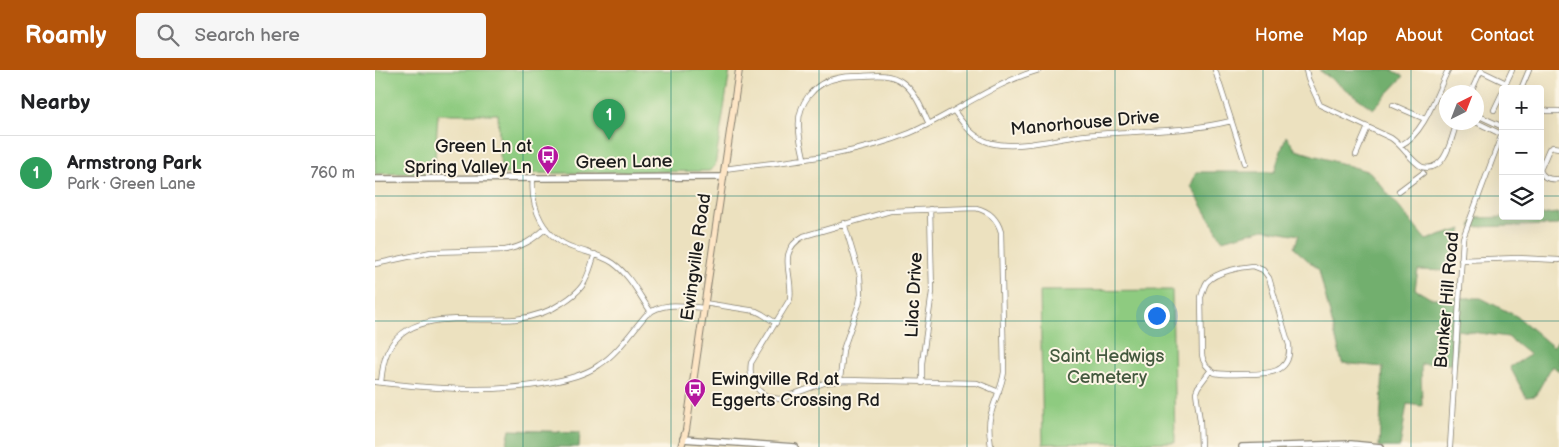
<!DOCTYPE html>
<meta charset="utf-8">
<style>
:root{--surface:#fff;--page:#f6f6f6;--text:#202124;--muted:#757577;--line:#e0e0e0;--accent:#b45309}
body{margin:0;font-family:"Balsamiq Sans",sans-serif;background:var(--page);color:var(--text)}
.controls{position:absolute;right:15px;top:15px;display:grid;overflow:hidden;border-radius:5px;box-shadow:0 5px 20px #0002}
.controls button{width:45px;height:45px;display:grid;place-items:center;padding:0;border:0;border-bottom:1px solid var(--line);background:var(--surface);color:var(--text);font:25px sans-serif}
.compass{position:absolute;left:1064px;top:15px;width:45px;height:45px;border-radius:50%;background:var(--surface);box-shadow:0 5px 20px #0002;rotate:42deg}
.you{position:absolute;left:781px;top:245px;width:18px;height:18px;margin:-12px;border:4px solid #fff;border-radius:50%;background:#1a73e8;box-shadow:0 0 0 8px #1a73e833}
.badge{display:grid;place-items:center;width:32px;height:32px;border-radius:50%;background:var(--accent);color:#fff;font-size:16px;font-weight:700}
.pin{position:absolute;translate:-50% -41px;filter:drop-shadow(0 1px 2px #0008)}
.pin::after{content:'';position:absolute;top:26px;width:18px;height:15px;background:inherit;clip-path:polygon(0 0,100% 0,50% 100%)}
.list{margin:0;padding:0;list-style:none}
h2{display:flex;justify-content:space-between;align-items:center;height:65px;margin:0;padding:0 20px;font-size:21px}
h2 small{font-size:16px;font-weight:400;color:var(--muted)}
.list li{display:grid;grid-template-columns:32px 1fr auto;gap:15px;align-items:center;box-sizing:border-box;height:75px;padding:0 20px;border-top:1px solid var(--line)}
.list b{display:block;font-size:19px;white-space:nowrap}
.list p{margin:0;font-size:16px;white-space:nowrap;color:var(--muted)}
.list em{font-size:16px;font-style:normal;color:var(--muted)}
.icon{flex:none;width:28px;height:28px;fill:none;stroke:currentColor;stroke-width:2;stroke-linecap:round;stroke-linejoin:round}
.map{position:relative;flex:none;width:1184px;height:377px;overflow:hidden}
header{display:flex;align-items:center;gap:30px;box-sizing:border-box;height:70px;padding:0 25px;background:var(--accent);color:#fff}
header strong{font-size:24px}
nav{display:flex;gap:28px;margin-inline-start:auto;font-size:18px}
.search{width:350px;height:45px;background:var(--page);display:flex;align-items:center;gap:12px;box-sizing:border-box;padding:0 18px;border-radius:5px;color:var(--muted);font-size:19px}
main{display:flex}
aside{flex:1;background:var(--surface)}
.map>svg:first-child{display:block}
</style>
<header>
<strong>Roamly</strong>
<div class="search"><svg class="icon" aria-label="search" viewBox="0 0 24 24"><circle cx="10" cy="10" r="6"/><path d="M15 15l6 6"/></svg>Search here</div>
<nav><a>Home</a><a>Map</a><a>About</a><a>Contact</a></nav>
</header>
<main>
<aside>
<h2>Nearby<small></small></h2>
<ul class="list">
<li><span class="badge" style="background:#2e9e5b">1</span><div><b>Armstrong Park</b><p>Park · Green Lane</p></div><em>760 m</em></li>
</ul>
</aside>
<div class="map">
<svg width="1184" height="377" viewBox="0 0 1184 377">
<rect width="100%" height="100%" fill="#fcf5e5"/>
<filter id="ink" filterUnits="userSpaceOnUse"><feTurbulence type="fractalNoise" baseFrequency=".02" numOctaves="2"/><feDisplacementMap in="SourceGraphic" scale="10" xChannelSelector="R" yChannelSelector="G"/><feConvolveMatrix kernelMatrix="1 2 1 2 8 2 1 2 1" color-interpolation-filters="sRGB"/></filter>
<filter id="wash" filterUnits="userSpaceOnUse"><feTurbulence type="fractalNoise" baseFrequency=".0096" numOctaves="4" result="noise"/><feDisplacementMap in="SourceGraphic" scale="20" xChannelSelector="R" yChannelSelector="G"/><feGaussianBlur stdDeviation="1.12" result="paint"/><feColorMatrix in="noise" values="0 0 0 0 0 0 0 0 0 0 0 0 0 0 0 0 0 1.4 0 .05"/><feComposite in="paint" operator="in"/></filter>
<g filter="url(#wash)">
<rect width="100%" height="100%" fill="#ece1bf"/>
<path fill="#8ecb80" stroke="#55744e" d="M 0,0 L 355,0 L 340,96 L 334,101 L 126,104 L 123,44 L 63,44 L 59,103 L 0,104 Z
M 797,220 L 800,372 L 668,374 L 665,221 Z"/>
<path fill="#72af6e" stroke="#476645" d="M 944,0 L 1017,0 L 1029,6 L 998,39 Z
M 911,66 L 921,80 L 995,102 L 1051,170 L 1087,159 L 1075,201 L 1043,200 L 1040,219 L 1055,228 L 1106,228 L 1143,247 L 1178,277 L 1184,269 L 1184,301 L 1177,296 L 1160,326 L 1151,327 L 1135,297 L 1155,285 L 1133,267 L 1082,260 L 1081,294 L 1046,294 L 1047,336 L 1032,334 L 1025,377 L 1004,377 L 1008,297 L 967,293 L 944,200 L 919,178 L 924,165 L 889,159 L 847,170 L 816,116 L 821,102 L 899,102 Z
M 1184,143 L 1184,155 L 1096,157 L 1099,148 L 1165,146 L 1165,145 Z
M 135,360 L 205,362 L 204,377 L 131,377 Z"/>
</g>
<g filter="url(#ink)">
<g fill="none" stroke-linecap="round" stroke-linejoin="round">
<g stroke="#847e6e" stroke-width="6">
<path id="minor" d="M 840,0 L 870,93
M 931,0 L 933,9 L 945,35 L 1016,68 C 1028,76 1035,90 1047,97 C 1071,103 1076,69 1082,52
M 1106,1 L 1131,13 L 1129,19
M 1131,13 L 1137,0
M 1146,19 L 1154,0
M 1096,22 L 1106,0
M 1018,35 L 1050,49
M 1165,39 L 1173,41 L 1184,41
M 1119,40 L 1128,21
M 579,41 C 589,55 598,68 616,73 C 644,80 682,68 711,65 C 759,60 809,63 856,51
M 1102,45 L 1128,57
M 1101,52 L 1126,64
M 1026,75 C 1050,63 1061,24 1073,0
M 1184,78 L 1178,77 L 1174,79 L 1165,100 C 1168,109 1176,110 1184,109
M 981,85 L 993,57
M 429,88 C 427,78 424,68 424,58 C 422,34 439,12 463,8 C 470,6 478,6 486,6 C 501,5 515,3 527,12 C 541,22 547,40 554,54
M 349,99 C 411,91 476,87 535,63 C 579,44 618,13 664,0
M 158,108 C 155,139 169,168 199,178 C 213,183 226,185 238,193 C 255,205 264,225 276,242
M 1024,121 L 1048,103
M 1086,190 L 1143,188 L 1184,190
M 0,194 L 56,182 L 130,180 C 147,177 158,170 171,158
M 878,196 L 888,200 L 894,208 L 914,275 C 917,305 890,304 869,304 C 859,304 850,305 840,303 C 833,299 828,293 827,285 L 826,227 C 828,222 829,216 832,212 C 841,202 865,197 878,196 Z
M 329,233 L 381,241 L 387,244 L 401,253
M 465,310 L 468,280 L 484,234 L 486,224 L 485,206 L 469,153
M 0,312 C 60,319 122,324 182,311 C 196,308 212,304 224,295 C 243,283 256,262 271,245 C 289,231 307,236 328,238
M 6,312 C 7,302 8,292 12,283 C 33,236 100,253 141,249 C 157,247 174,242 187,233 C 195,228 202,223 207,216 C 214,206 216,194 220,184
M 547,313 L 547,293 L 557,222 L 555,139
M 616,377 C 615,368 613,357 615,348 C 618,332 627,318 629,302 L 626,162 C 622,148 614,141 601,138 L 515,141 L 429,166 C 400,182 419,205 415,229 L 376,293 C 373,313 385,328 405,329 L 449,313 L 470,310 L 602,313 L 624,322
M 826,377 L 825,351 L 821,322 L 823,317 L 835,301
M 1075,377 L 1088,168 L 1128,61"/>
</g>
<g stroke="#847e6e" stroke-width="8">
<path id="tertiary" d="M 0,109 L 348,107
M 308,369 L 420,377
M 867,377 L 976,374 L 1006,377"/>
</g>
<g stroke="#847e6e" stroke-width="8">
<path id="secondary" d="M 306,377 L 311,360 L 364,0"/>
</g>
<use href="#minor" stroke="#fff" stroke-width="4.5"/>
<use href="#tertiary" stroke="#fff" stroke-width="5.5"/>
<use href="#secondary" stroke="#fde5c5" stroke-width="6"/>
</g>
</g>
<path fill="none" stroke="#0f766e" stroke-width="1" stroke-opacity="0.55" d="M 148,0 L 148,377M 296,0 L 296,377M 444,0 L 444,377M 592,0 L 592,377M 740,0 L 740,377M 888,0 L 888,377M 1036,0 L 1036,377M 0,126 L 1128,126M 1165,126 L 1184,126M 0,251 L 1184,251"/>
<defs>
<g id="bus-pin" transform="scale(1.125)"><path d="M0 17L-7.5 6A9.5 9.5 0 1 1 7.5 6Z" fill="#b5179e" stroke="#fcf5e5"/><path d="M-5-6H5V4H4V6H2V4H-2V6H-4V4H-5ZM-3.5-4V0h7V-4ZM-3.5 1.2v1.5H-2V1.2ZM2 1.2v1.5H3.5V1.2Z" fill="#fff"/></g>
</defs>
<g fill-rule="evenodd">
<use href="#bus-pin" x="173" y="86"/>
<use href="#bus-pin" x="320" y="319"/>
</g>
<g text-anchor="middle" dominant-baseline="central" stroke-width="4" stroke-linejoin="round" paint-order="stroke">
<g font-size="18" fill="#1c1c1c" stroke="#fcf5e5">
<text transform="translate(710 53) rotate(-5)">Manorhouse Drive</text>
<text transform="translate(249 92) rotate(-1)">Green Lane</text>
<text transform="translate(321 187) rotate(-82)">Ewingville Road</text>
<text transform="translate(539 225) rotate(-87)">Lilac Drive</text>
<text transform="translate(1072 230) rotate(-85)">Bunker Hill Road</text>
</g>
<g font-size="18" fill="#1c1c1c" stroke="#fcf5e5" text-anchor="end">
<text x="157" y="76">Green Ln at<tspan x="157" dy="21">Spring Valley Ln</tspan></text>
<text x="336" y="309" text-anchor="start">Ewingville Rd at<tspan x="336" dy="21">Eggerts Crossing Rd</tspan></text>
</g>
<g font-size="18" fill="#44593f" stroke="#fcf5e5">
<text x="732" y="286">Saint Hedwigs<tspan x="732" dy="21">Cemetery</tspan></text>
</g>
</g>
</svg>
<div class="controls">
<button>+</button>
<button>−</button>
<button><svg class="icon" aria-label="layers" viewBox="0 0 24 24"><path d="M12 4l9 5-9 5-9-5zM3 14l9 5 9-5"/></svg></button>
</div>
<svg class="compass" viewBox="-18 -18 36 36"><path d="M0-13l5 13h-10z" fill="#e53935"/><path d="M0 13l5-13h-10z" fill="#757577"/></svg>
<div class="you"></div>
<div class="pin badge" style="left:234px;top:70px;background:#2e9e5b">1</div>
</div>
</main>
